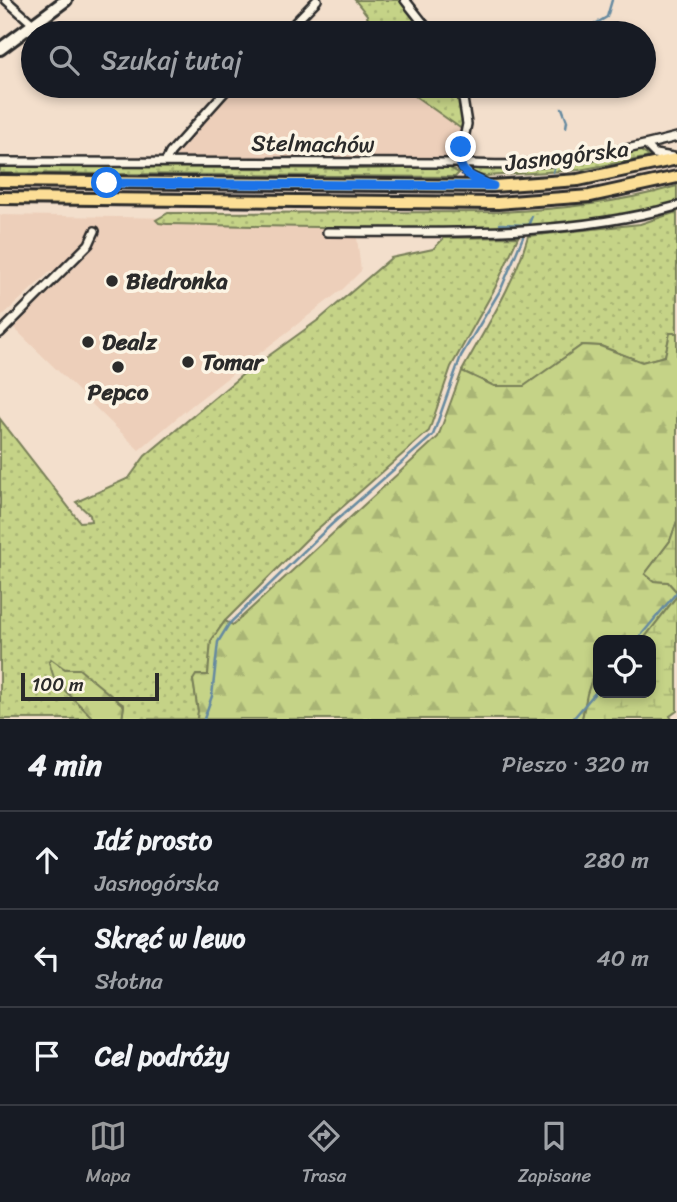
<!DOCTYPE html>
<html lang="pl">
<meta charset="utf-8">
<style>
:root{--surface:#171b24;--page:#20242c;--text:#f1f3f6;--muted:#9ea1a6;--line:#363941;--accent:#98999b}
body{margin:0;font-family:Sriracha,sans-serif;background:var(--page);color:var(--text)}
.controls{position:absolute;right:21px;bottom:21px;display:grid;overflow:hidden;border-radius:14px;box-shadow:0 4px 10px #0003}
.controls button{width:63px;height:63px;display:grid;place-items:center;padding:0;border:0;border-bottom:2px solid var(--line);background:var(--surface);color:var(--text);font:35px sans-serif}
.scale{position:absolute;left:21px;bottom:18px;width:138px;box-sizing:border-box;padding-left:7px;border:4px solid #2b2b2b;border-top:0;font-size:19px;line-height:24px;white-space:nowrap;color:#2b2b2b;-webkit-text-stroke:5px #fcf5e5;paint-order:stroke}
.stop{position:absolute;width:21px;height:21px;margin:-16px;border:5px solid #1a73e8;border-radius:50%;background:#fff}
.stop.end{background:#1a73e8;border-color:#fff;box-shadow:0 2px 7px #0008}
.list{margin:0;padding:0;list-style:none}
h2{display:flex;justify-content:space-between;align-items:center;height:91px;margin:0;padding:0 28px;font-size:30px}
h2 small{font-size:23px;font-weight:400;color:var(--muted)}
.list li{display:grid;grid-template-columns:46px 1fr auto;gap:21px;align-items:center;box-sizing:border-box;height:98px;padding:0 28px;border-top:2px solid var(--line)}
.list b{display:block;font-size:26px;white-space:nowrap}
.list p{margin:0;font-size:23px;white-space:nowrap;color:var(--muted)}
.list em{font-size:23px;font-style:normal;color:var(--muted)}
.icon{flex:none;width:38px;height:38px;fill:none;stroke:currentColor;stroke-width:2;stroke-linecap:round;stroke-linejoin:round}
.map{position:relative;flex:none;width:677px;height:719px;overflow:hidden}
.search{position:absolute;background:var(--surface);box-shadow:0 4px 10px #0003;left:21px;right:21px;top:21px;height:77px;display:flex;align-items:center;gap:18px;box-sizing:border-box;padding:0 24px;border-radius:38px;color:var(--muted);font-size:26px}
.sheet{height:385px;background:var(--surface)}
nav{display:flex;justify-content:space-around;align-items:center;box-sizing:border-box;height:98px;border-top:2px solid var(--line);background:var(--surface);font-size:19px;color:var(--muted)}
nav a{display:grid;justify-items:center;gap:4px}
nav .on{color:var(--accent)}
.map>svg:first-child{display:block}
</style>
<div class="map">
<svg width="677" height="719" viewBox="0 0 677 719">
<defs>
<pattern id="grass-dots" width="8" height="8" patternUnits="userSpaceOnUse" patternTransform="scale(1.75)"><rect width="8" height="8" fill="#c5d387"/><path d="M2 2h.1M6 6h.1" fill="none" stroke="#a9b575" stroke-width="1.8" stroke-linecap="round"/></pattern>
<pattern id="forest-firs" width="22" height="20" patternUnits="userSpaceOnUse" patternTransform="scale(1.75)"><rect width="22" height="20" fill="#c5d387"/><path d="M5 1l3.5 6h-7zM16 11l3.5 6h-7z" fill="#a9b575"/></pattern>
<pattern id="wetland-marsh" width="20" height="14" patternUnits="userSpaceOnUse" patternTransform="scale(1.75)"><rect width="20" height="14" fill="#c5d387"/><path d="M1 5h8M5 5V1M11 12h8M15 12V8" fill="none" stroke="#a9b575"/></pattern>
</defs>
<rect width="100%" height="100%" fill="#f3dfcc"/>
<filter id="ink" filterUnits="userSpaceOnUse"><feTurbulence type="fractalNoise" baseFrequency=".0143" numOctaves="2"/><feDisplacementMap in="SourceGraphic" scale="14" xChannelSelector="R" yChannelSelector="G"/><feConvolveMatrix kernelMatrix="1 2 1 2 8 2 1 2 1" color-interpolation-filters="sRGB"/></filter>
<g filter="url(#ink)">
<path fill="#edcfba" d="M 233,86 L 366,86 L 377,94 L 383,86 L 401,86 L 463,130 L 452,159 L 410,161 L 178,157 L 175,153 Z
M 0,215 L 355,221 L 361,271 L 343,289 L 191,406 L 139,450 L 11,325 L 57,278 L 51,271 L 1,317 L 0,328 Z"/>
<path fill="url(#grass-dots)" stroke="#787f59" stroke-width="2" d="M 355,0 L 399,0 L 424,33 L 369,33 L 367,15 Z
M 401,86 L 457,86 L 460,98 L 463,130 Z
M 639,150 L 650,157 L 579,170 L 485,176 L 474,174 L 469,168 C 527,169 583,162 639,150 Z
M 0,166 L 361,169 L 448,167 L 459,173 L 455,177 L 0,173 Z
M 677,186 L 677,203 C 590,227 502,229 412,228 C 330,228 249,226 167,224 L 159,223 L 156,220 L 168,213 L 501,212 C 561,209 619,203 677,186 Z
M 677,212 L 677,333 L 670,333 L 665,356 L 642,362 L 601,346 L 582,345 L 525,386 L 494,386 L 462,371 C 486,327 514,285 528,236 L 640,224 Z
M 518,237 L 495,288 L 451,367 L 429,431 L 314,532 L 225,621 L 211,641 L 208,675 L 193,680 L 198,711 L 197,719 L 122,719 L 124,705 L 65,669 L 49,662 L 56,681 L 94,719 L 0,719 L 0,419 L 80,522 L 91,521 L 90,515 L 76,502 L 129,478 L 145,456 L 242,375 L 321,318 L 391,258 L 433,249 L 444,238 Z"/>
<path fill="url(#forest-firs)" stroke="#787f59" stroke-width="2" d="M 670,333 L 677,333 L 677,521 L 670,541 L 645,574 L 654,581 L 668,582 L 677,592 L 677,596 L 643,640 L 598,640 C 598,667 587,692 582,719 L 197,719 L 198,711 L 193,680 L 196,675 L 208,675 L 211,641 L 225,621 L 233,625 L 438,437 L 462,371 L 494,386 L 524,386 L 582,345 L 600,346 L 642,362 L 665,356 Z
M 51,659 L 65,669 L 79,669 L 124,706 L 122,719 L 94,719 L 55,681 L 49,662 Z"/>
<path fill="url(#wetland-marsh)" stroke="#787f59" stroke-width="2" d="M 677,521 L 677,592 L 668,582 L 654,581 L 645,574 L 670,541 Z
M 677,596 L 677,711 L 670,716 L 672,719 L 582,719 L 587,694 L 598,660 L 598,693 L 651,693 L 651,684 L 655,683 L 651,640 L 643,640 Z"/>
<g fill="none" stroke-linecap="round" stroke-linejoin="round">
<path stroke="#668aa0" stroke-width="2.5" d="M 595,24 L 607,17 L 612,0
M 589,33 L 590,31
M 565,93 L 567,86
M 562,108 L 567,121 L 566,127
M 553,172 L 555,165
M 500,224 L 528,225
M 528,226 L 532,216
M 637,640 L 677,592
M 204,719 L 212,696 L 218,642 L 229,624 L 332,524 L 433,435 L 461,356 L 501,289 L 523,237
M 573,719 L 595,693"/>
<g stroke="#2b2b2b" stroke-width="12">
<path id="street" d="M 6,0 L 33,24
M 405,0 L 431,33
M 285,33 L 317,0
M 461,86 L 467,124 L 459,163 L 470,176 L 487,184
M 646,145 L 655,154 L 673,157
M 166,161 L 170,153 L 230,86
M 0,162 L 459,163 C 532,170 607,155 677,137
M 327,232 C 445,232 562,238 677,206
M 0,333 L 89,244 L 95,231"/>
</g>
<g stroke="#2b2b2b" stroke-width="16">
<path id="secondary" d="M 0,49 L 66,0"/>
</g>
<g stroke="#2b2b2b" stroke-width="16">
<path id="primary" d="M 0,181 L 493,186 L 578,180 L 677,159
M 0,198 L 498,203 L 590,196 L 677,177"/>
</g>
<use href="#street" stroke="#fcf5e5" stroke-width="7"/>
<use href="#secondary" stroke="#fcf5e5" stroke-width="10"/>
<use href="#primary" stroke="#fcde96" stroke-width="10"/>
</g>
</g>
<g fill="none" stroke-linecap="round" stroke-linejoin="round" filter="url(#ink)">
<path stroke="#1a73e8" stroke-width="9" d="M 107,183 L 493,186 C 472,178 454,173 461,147"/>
</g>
<g fill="#2b2b2b" stroke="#fcf5e5" stroke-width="2.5">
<circle cx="112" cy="281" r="7"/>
<circle cx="88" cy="342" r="7"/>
<circle cx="188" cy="362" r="7"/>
<circle cx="118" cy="367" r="7"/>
</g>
<g text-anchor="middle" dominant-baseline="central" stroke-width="7" stroke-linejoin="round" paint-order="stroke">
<g font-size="23" fill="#2b2b2b" stroke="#fcf5e5">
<text transform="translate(313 144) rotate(1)">Stelmachów</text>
<text transform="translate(567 156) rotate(-7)">Jasnogórska</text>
</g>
<g font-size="23" font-weight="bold" fill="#2b2b2b" stroke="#fcf5e5" text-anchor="start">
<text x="126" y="281">Biedronka</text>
<text x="102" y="342">Dealz</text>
<text x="202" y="362">Tomar</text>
<text x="118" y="392" text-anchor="middle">Pepco</text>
</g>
</g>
</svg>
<div class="controls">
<button><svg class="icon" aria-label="locate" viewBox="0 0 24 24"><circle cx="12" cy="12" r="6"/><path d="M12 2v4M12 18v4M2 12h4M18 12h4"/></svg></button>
</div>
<div class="scale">100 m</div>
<div class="stop" style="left:107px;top:183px"></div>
<div class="stop end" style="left:461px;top:147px"></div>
<div class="search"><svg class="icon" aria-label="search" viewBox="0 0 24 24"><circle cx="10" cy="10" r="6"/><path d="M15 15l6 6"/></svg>Szukaj tutaj</div>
</div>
<section class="sheet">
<h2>4 min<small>Pieszo · 320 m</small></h2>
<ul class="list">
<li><svg class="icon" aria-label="ahead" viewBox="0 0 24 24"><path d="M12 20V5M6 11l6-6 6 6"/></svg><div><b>Idź prosto</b><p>Jasnogórska</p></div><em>280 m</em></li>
<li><svg class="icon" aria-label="left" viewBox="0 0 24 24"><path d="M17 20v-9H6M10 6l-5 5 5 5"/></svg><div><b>Skręć w lewo</b><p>Słotna</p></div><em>40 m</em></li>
<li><svg class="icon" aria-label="arrive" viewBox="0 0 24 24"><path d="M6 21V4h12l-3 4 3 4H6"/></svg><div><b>Cel podróży</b></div></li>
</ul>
</section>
<nav>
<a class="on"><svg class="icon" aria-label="map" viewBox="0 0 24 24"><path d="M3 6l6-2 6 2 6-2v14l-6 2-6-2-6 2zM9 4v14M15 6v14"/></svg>Mapa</a>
<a><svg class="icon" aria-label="directions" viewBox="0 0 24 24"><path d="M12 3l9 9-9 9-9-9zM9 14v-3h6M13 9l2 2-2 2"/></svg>Trasa</a>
<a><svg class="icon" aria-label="saved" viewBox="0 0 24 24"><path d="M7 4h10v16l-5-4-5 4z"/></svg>Zapisane</a>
</nav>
